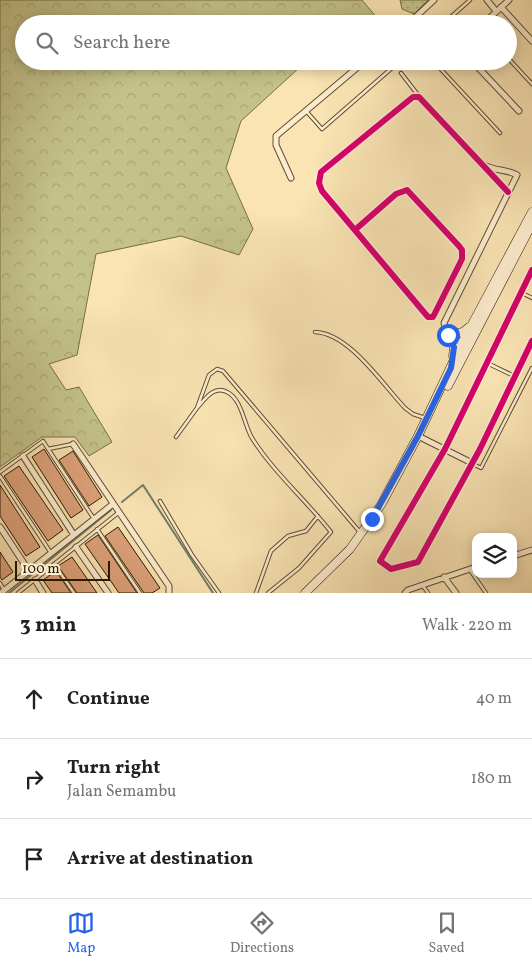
<!DOCTYPE html>
<meta charset="utf-8">
<style>
:root{--surface:#fff;--page:#f2f2f2;--text:#202124;--muted:#757577;--line:#e0e0e0;--accent:#2563eb}
body{margin:0;font-family:Vollkorn,serif;background:var(--page);color:var(--text)}
.controls{position:absolute;right:15px;bottom:15px;display:grid;overflow:hidden;border-radius:10px;box-shadow:0 2px 12px #0003}
.controls button{width:45px;height:45px;display:grid;place-items:center;padding:0;border:0;border-bottom:1px solid var(--line);background:var(--surface);color:var(--text);font:25px sans-serif}
.scale{position:absolute;left:15px;bottom:12px;width:95px;box-sizing:border-box;padding-left:5px;border:2px solid #2c1b03;border-top:0;font-size:14px;line-height:18px;white-space:nowrap;color:#2c1b03;-webkit-text-stroke:4px #fcedce;paint-order:stroke}
.stop{position:absolute;width:15px;height:15px;margin:-11px;border:4px solid #2563eb;border-radius:50%;background:#fff}
.stop.end{background:#2563eb;border-color:#fff;box-shadow:0 1px 5px #0008}
.list{margin:0;padding:0;list-style:none}
h2{display:flex;justify-content:space-between;align-items:center;height:65px;margin:0;padding:0 20px;font-size:21px}
h2 small{font-size:16px;font-weight:400;color:var(--muted)}
.list li{display:grid;grid-template-columns:32px 1fr auto;gap:15px;align-items:center;box-sizing:border-box;height:80px;padding:0 20px;border-top:1px solid var(--line)}
.list b{display:block;font-size:19px;white-space:nowrap}
.list p{margin:0;font-size:16px;white-space:nowrap;color:var(--muted)}
.list em{font-size:16px;font-style:normal;color:var(--muted)}
.icon{flex:none;width:28px;height:28px;fill:none;stroke:currentColor;stroke-width:2;stroke-linecap:round;stroke-linejoin:round}
.map{position:relative;flex:none;width:532px;height:593px;overflow:hidden}
.search{position:absolute;background:var(--surface);box-shadow:0 2px 12px #0003;left:15px;right:15px;top:15px;height:55px;display:flex;align-items:center;gap:12px;box-sizing:border-box;padding:0 18px;border-radius:28px;color:var(--muted);font-size:19px}
.sheet{height:305px;background:var(--surface)}
nav{display:flex;justify-content:space-around;align-items:center;box-sizing:border-box;height:70px;border-top:1px solid var(--line);background:var(--surface);font-size:14px;color:var(--muted)}
nav a{display:grid;justify-items:center;gap:2px}
nav .on{color:var(--accent)}
.map>svg:first-child{display:block}
</style>
<div class="map">
<svg width="532" height="593" viewBox="0 0 532 593">
<defs>
<pattern id="grass-dots" width="8" height="8" patternUnits="userSpaceOnUse" patternTransform="scale(1.25)"><rect width="8" height="8" fill="#c3c28a"/><path d="M2 2h.1M6 6h.1" fill="none" stroke="#a8a675" stroke-width="1.8" stroke-linecap="round"/></pattern>
<pattern id="forest-crowns" width="20" height="18" patternUnits="userSpaceOnUse" patternTransform="scale(1.25)"><rect width="20" height="18" fill="#c3c28a"/><path d="M2 6a3 3 0 1 1 6 0M12 15a3 3 0 1 1 6 0" fill="none" stroke="#a8a675"/></pattern>
</defs>
<rect width="100%" height="100%" fill="#fae4b4"/>
<filter id="stains"><feTurbulence type="fractalNoise" baseFrequency=".004" numOctaves="4"/><feColorMatrix values="0 0 0 0 .2 0 0 0 0 .09 0 0 0 0 .02 0 0 0 .5 -.17"/></filter>
<radialGradient id="worn" r=".72"><stop offset=".6" stop-color="#630" stop-opacity="0"/><stop offset="1" stop-color="#630" stop-opacity=".3"/></radialGradient>
<path fill="url(#grass-dots)" stroke="#786e46" d="M 400,0 L 428,0 L 414,14 L 402,9 Z"/>
<path fill="url(#forest-crowns)" stroke="#786e46" d="M 0,0 L 362,0 L 382,24 L 24,24 L 24,61 L 300,61 L 300,67 L 241,121 L 226,168 L 253,229 L 239,255 L 181,236 L 96,254 L 77,355 L 49,364 L 66,390 L 79,387 L 112,442 L 89,456 L 75,437 L 42,437 L 0,467 Z"/>
<g fill="none" stroke-linecap="round" stroke-linejoin="round">
<path stroke="#707d69" stroke-width="2" d="M 122,502 L 143,485 L 213,593
M 9,593 L 111,510"/>
</g>
<path fill="#dda27b" stroke="#2c1b03" d="M 44,449 L 83,510 L 71,518 L 32,457 Z
M 73,451 L 102,497 L 89,506 L 59,460 Z
M 19,466 L 63,530 L 48,541 L 4,476 Z
M 0,485 L 40,547 L 26,556 L 0,516 Z
M 118,527 L 160,588 L 152,593 L 144,593 L 105,536 Z
M 98,535 L 137,593 L 119,593 L 85,544 Z
M 0,552 L 13,572 L 2,580 L 0,577 Z
M 72,557 L 97,593 L 77,593 L 58,566 Z
M 56,571 L 71,593 L 52,593 L 43,580 Z"/>
<g fill="none" stroke-linecap="round" stroke-linejoin="round">
<g stroke="#604d2f" stroke-width="4.5">
<path id="service" d="M 443,24 L 470,0
M 508,58 L 532,84
M 435,63 L 500,133
M 401,73 L 418,95
M 307,112 L 322,129 L 400,61
M 522,293 L 532,298
M 315,332 C 349,333 383,385 405,408 L 413,414 L 425,418
M 487,363 L 514,376
M 197,408 C 205,399 214,385 227,392 C 242,399 244,425 252,438 C 274,473 306,500 331,532 L 299,568 L 268,593
M 176,437 L 197,408 L 209,375 L 217,369 L 223,371 L 359,531
M 48,449 L 73,444
M 473,464 L 481,468 L 532,368
M 0,472 L 43,441 L 94,519
M 0,476 L 51,553
M 160,501 L 192,555 L 219,593
M 97,529 L 140,593
M 54,564 L 74,593
M 470,570 L 486,593
M 0,583 L 4,590
M 423,586 L 428,593
M 18,593 L 118,513
M 256,593 L 271,551 L 288,536 L 306,531 L 318,516"/>
</g>
<g stroke="#604d2f" stroke-width="7">
<path id="minor" d="M 487,0 L 496,11
M 501,7 L 532,41
M 408,24 L 434,0
M 483,24 L 509,0
M 432,61 L 438,63 L 441,61
M 472,61 L 519,111
M 291,178 L 276,145 L 276,136 L 365,61
M 356,229 L 396,194 L 407,190 L 459,246 L 462,250 L 462,259 L 433,317 L 428,317 L 322,191 L 319,183 L 321,172 L 413,97 L 419,97 L 508,192
M 532,270 L 445,449 L 380,561 L 391,569 L 418,562 L 480,449 L 532,341
M 462,343 L 447,334 L 444,323 L 517,175 C 506,169 495,171 484,165
M 418,436 L 472,463
M 73,444 L 169,586 L 169,593
M 23,456 L 74,535
M 0,527 L 29,571
M 76,547 L 108,593
M 513,556 L 532,550
M 444,577 L 456,593
M 35,580 L 43,593
M 1,593 L 113,504
M 405,593 L 408,590 L 476,567"/>
</g>
<g stroke="#2c1b03" stroke-width="9">
<path id="secondary" d="M 447,334 L 454,347 L 453,356
M 448,335 L 463,332 L 469,327
M 448,386 L 532,224
M 305,593 L 350,549 L 381,505 L 418,436 L 462,343 L 532,212"/>
</g>
<use href="#service" stroke="#fcedce" stroke-width="2.5"/>
<use href="#minor" stroke="#fcedce" stroke-width="5"/>
<use href="#secondary" stroke="#fcedce" stroke-width="8"/>
<g stroke="#fcedce" stroke-width="9">
<path id="cycleway" d="M 356,229 L 396,194 L 407,190 L 459,246 L 462,250 L 462,259 L 433,317 L 428,317 L 322,191 L 319,183 L 321,172 L 413,97 L 419,97 L 508,192
M 532,270 L 445,449 L 380,561 L 391,569 L 418,562 L 480,449 L 532,341"/>
</g>
<use href="#cycleway" stroke="#d6006c" stroke-width="6"/>
</g>
<g fill="none" stroke-linecap="round" stroke-linejoin="round">
<path stroke="#2563eb" stroke-width="6" d="M 372,519 L 418,436 L 451,368 L 454,347 L 448,335"/>
</g>
<rect width="100%" height="100%" filter="url(#stains)"/>
<rect width="100%" height="100%" fill="url(#worn)"/>
</svg>
<div class="controls">
<button><svg class="icon" aria-label="layers" viewBox="0 0 24 24"><path d="M12 4l9 5-9 5-9-5zM3 14l9 5 9-5"/></svg></button>
</div>
<div class="scale">100 m</div>
<div class="stop" style="left:448px;top:335px"></div>
<div class="stop end" style="left:372px;top:519px"></div>
<div class="search"><svg class="icon" aria-label="search" viewBox="0 0 24 24"><circle cx="10" cy="10" r="6"/><path d="M15 15l6 6"/></svg>Search here</div>
</div>
<section class="sheet">
<h2>3 min<small>Walk · 220 m</small></h2>
<ul class="list">
<li><svg class="icon" aria-label="ahead" viewBox="0 0 24 24"><path d="M12 20V5M6 11l6-6 6 6"/></svg><div><b>Continue</b></div><em>40 m</em></li>
<li><svg class="icon" aria-label="right" viewBox="0 0 24 24"><path d="M7 20v-9h11M14 6l5 5-5 5"/></svg><div><b>Turn right</b><p>Jalan Semambu</p></div><em>180 m</em></li>
<li><svg class="icon" aria-label="arrive" viewBox="0 0 24 24"><path d="M6 21V4h12l-3 4 3 4H6"/></svg><div><b>Arrive at destination</b></div></li>
</ul>
</section>
<nav>
<a class="on"><svg class="icon" aria-label="map" viewBox="0 0 24 24"><path d="M3 6l6-2 6 2 6-2v14l-6 2-6-2-6 2zM9 4v14M15 6v14"/></svg>Map</a>
<a><svg class="icon" aria-label="directions" viewBox="0 0 24 24"><path d="M12 3l9 9-9 9-9-9zM9 14v-3h6M13 9l2 2-2 2"/></svg>Directions</a>
<a><svg class="icon" aria-label="saved" viewBox="0 0 24 24"><path d="M7 4h10v16l-5-4-5 4z"/></svg>Saved</a>
</nav>
